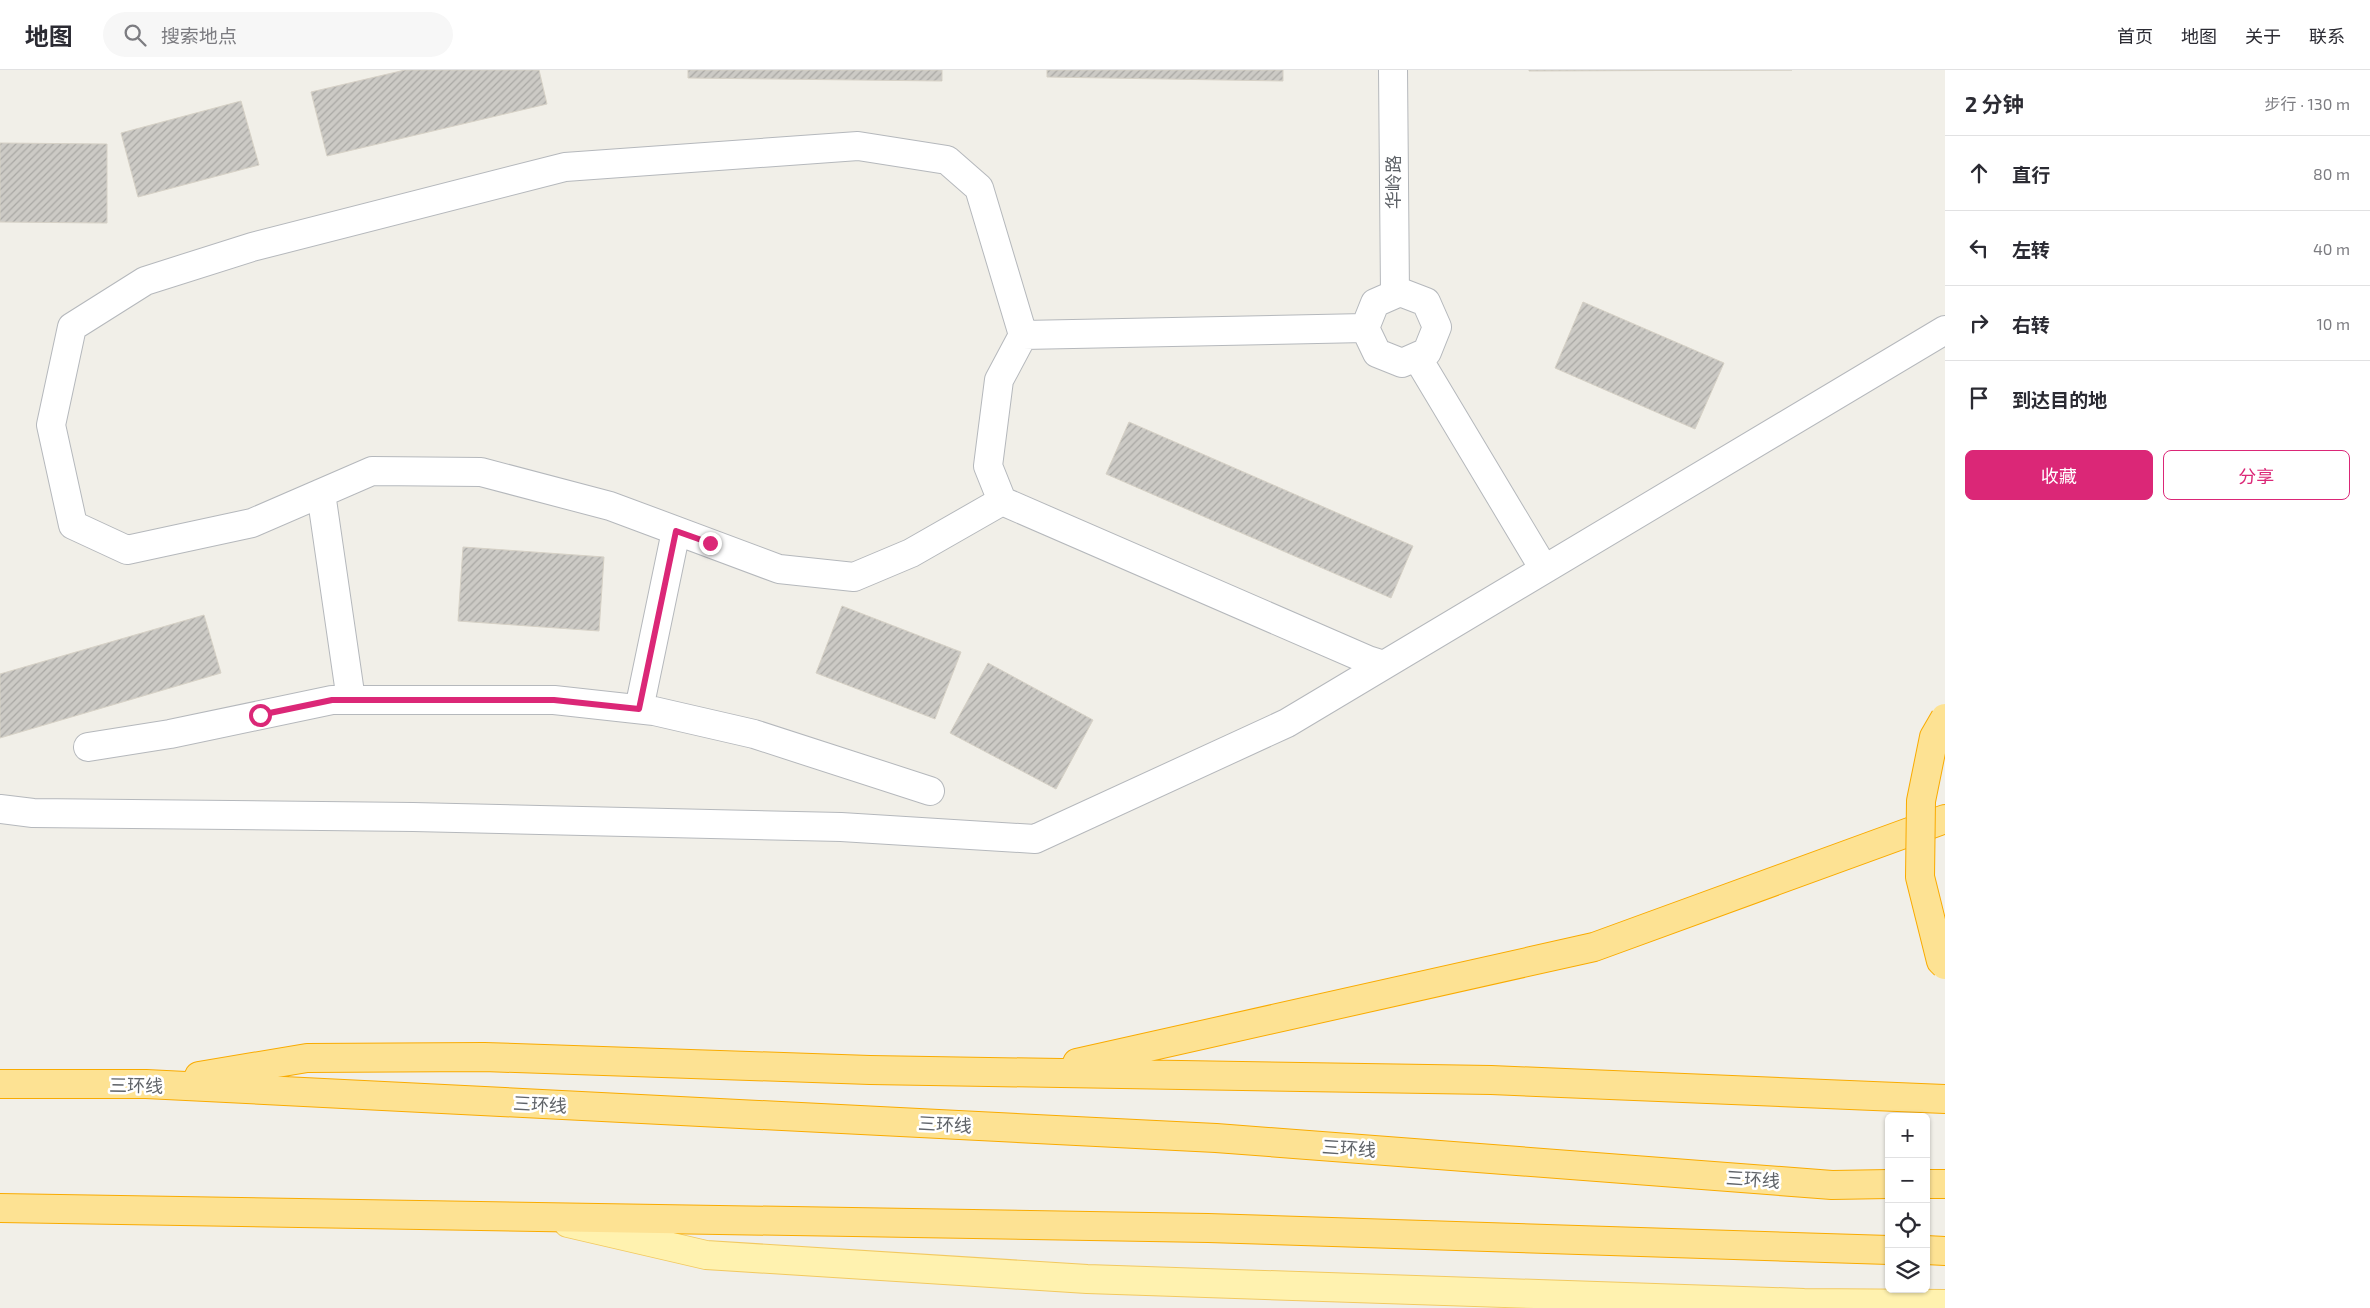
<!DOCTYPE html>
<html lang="zh">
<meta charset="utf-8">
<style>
:root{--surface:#fff;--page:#f7f7f7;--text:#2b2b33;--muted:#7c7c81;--line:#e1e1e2;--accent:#db2777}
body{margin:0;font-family:"Exo 2","Noto Sans SC",sans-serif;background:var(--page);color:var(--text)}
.controls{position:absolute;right:15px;bottom:15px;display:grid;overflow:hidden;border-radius:8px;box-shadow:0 1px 4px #0004}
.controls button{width:45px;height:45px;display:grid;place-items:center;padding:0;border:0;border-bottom:1px solid var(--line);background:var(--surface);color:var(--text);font:25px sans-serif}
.stop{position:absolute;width:15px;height:15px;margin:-11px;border:4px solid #db2777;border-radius:50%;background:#fff}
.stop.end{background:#db2777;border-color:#fff;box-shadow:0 1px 5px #0008}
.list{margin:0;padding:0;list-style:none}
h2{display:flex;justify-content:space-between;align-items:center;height:65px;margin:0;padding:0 20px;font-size:21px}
h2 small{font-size:16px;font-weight:400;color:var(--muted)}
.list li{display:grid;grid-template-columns:32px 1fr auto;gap:15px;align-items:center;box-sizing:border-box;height:75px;padding:0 20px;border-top:1px solid var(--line)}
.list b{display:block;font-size:19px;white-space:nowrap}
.list em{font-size:16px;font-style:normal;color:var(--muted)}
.actions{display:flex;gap:10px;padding:15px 20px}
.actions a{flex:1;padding:11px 0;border:1px solid var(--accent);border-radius:8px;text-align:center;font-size:18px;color:var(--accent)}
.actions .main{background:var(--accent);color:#fff}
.icon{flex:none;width:28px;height:28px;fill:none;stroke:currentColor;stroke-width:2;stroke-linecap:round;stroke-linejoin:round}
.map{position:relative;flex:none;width:1945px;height:1238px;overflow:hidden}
header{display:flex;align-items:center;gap:30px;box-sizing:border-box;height:70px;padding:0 25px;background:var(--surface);border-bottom:1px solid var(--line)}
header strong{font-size:24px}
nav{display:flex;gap:28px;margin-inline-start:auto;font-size:18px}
.search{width:350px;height:45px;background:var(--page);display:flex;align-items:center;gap:12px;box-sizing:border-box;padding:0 18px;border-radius:28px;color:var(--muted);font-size:19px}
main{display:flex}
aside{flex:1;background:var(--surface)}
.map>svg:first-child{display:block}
</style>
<header>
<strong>地图</strong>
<div class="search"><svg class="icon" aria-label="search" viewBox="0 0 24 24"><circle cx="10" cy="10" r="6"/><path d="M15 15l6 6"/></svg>搜索地点</div>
<nav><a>首页</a><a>地图</a><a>关于</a><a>联系</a></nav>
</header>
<main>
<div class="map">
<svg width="1945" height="1238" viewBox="0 0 1945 1238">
<defs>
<pattern id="building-hatch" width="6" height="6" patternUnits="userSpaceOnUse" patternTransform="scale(1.25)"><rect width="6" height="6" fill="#cccac5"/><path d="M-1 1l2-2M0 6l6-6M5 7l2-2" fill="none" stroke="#a9a8a4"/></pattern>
</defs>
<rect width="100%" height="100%" fill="#f1efe8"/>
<path fill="url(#building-hatch)" stroke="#d6d1c6" d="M 405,0 L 539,0 L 547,34 L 327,86 L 311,22 Z
M 688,0 L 942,0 L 942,11 L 688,8 Z
M 1047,0 L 1283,0 L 1283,11 L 1047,7 Z
M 1529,0 L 1792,0 L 1529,1 Z
M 241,31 L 259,95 L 138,127 L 121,63 Z
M 0,73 L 107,74 L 107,153 L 0,152 Z
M 1583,232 L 1724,293 L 1695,359 L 1555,298 Z
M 1129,352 L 1413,476 L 1391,528 L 1106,404 Z
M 463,477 L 604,487 L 599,561 L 458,551 Z
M 842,536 L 961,582 L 935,649 L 816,603 Z
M 204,545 L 221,603 L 0,668 L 0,604 Z
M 988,593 L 1093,650 L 1056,719 L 950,663 Z"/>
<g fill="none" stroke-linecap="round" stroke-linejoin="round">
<g stroke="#b5b8bc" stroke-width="30">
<path id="minor" d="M 1393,0 L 1395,224
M 1400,222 L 1426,232 L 1437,257 L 1427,282 L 1402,293 L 1377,283 L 1365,258 L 1375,233 Z
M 1365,258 L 1023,265 L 999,310 L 988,396 L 1002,431 L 1368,590 L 1384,595
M 1417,287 L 1544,499
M 321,423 L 351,630
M 1002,431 L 911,483 L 854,507 L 779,499 L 610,436 L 481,402 L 372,401 L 252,453 L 127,480 L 73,455 L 51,355 L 72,257 L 145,211 L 252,177 L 565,97 L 858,76 L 947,90 L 979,118 L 1023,265
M 639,639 L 676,461
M 88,677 L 170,664 L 332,630 L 554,630 L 654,641 L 754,664 L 930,721
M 0,739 L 33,743 L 413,747 L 841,757 L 1035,769 L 1287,653 L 1945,260"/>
</g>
<g stroke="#f2c960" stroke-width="30">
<path id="major" d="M 568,1153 L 706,1185 L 1087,1209 L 1804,1233 L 1945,1234"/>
</g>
<g stroke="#f9ab00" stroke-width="30">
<path id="highway" d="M 1077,993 L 1594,877 L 1945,749
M 199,1006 L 307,988 L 484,987 L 870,1000 L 1491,1010 L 1945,1029
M 0,1014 L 146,1014 L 1216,1068 L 1832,1115 L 1889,1114
M 1926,1114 L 1945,1114
M 0,1138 L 1208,1158 L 1889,1180
M 1926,1180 L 1945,1181"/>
</g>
<use href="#minor" stroke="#fff" stroke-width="28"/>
<use href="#major" stroke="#fff2af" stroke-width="28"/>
<use href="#highway" stroke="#fde293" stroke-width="28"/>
<g stroke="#f9ab00" stroke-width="30" stroke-linecap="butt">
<path id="highway-bridge" d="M 1945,648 L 1934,667 L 1921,731 L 1920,807 L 1941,891 L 1945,895"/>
</g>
<use href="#highway-bridge" stroke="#fde293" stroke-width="28"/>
</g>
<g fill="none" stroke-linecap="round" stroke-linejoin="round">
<path stroke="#db2777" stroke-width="6" d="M 260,645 L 332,630 L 554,630 L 639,639 L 676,461 L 710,473"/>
</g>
<g text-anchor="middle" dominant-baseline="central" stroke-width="5" stroke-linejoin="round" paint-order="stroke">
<g font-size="18" fill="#5f6368" stroke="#fff">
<text transform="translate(1393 112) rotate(-90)">华岭路</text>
<text transform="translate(136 1015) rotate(1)">三环线</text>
<text transform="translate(540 1034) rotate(3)">三环线</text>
<text transform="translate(945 1054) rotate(3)">三环线</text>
<text transform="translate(1349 1078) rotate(4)">三环线</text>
<text transform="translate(1753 1109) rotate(4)">三环线</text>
</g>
</g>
</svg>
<div class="controls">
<button>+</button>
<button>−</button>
<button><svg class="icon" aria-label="locate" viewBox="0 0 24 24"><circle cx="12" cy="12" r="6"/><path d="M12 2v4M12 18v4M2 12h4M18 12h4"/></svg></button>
<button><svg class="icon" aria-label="layers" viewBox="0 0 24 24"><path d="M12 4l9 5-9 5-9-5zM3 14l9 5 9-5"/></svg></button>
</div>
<div class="stop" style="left:260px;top:645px"></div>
<div class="stop end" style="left:710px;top:473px"></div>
</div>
<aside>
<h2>2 分钟<small>步行 · 130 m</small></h2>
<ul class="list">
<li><svg class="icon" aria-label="ahead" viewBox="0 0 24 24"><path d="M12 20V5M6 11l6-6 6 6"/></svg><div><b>直行</b></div><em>80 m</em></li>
<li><svg class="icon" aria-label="left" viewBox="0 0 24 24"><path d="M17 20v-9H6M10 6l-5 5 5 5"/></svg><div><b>左转</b></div><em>40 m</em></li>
<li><svg class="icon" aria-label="right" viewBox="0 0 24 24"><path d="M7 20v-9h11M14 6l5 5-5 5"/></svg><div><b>右转</b></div><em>10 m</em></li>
<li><svg class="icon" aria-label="arrive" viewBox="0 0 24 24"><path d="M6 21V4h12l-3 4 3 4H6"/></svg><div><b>到达目的地</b></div></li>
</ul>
<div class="actions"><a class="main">收藏</a><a>分享</a></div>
</aside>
</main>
